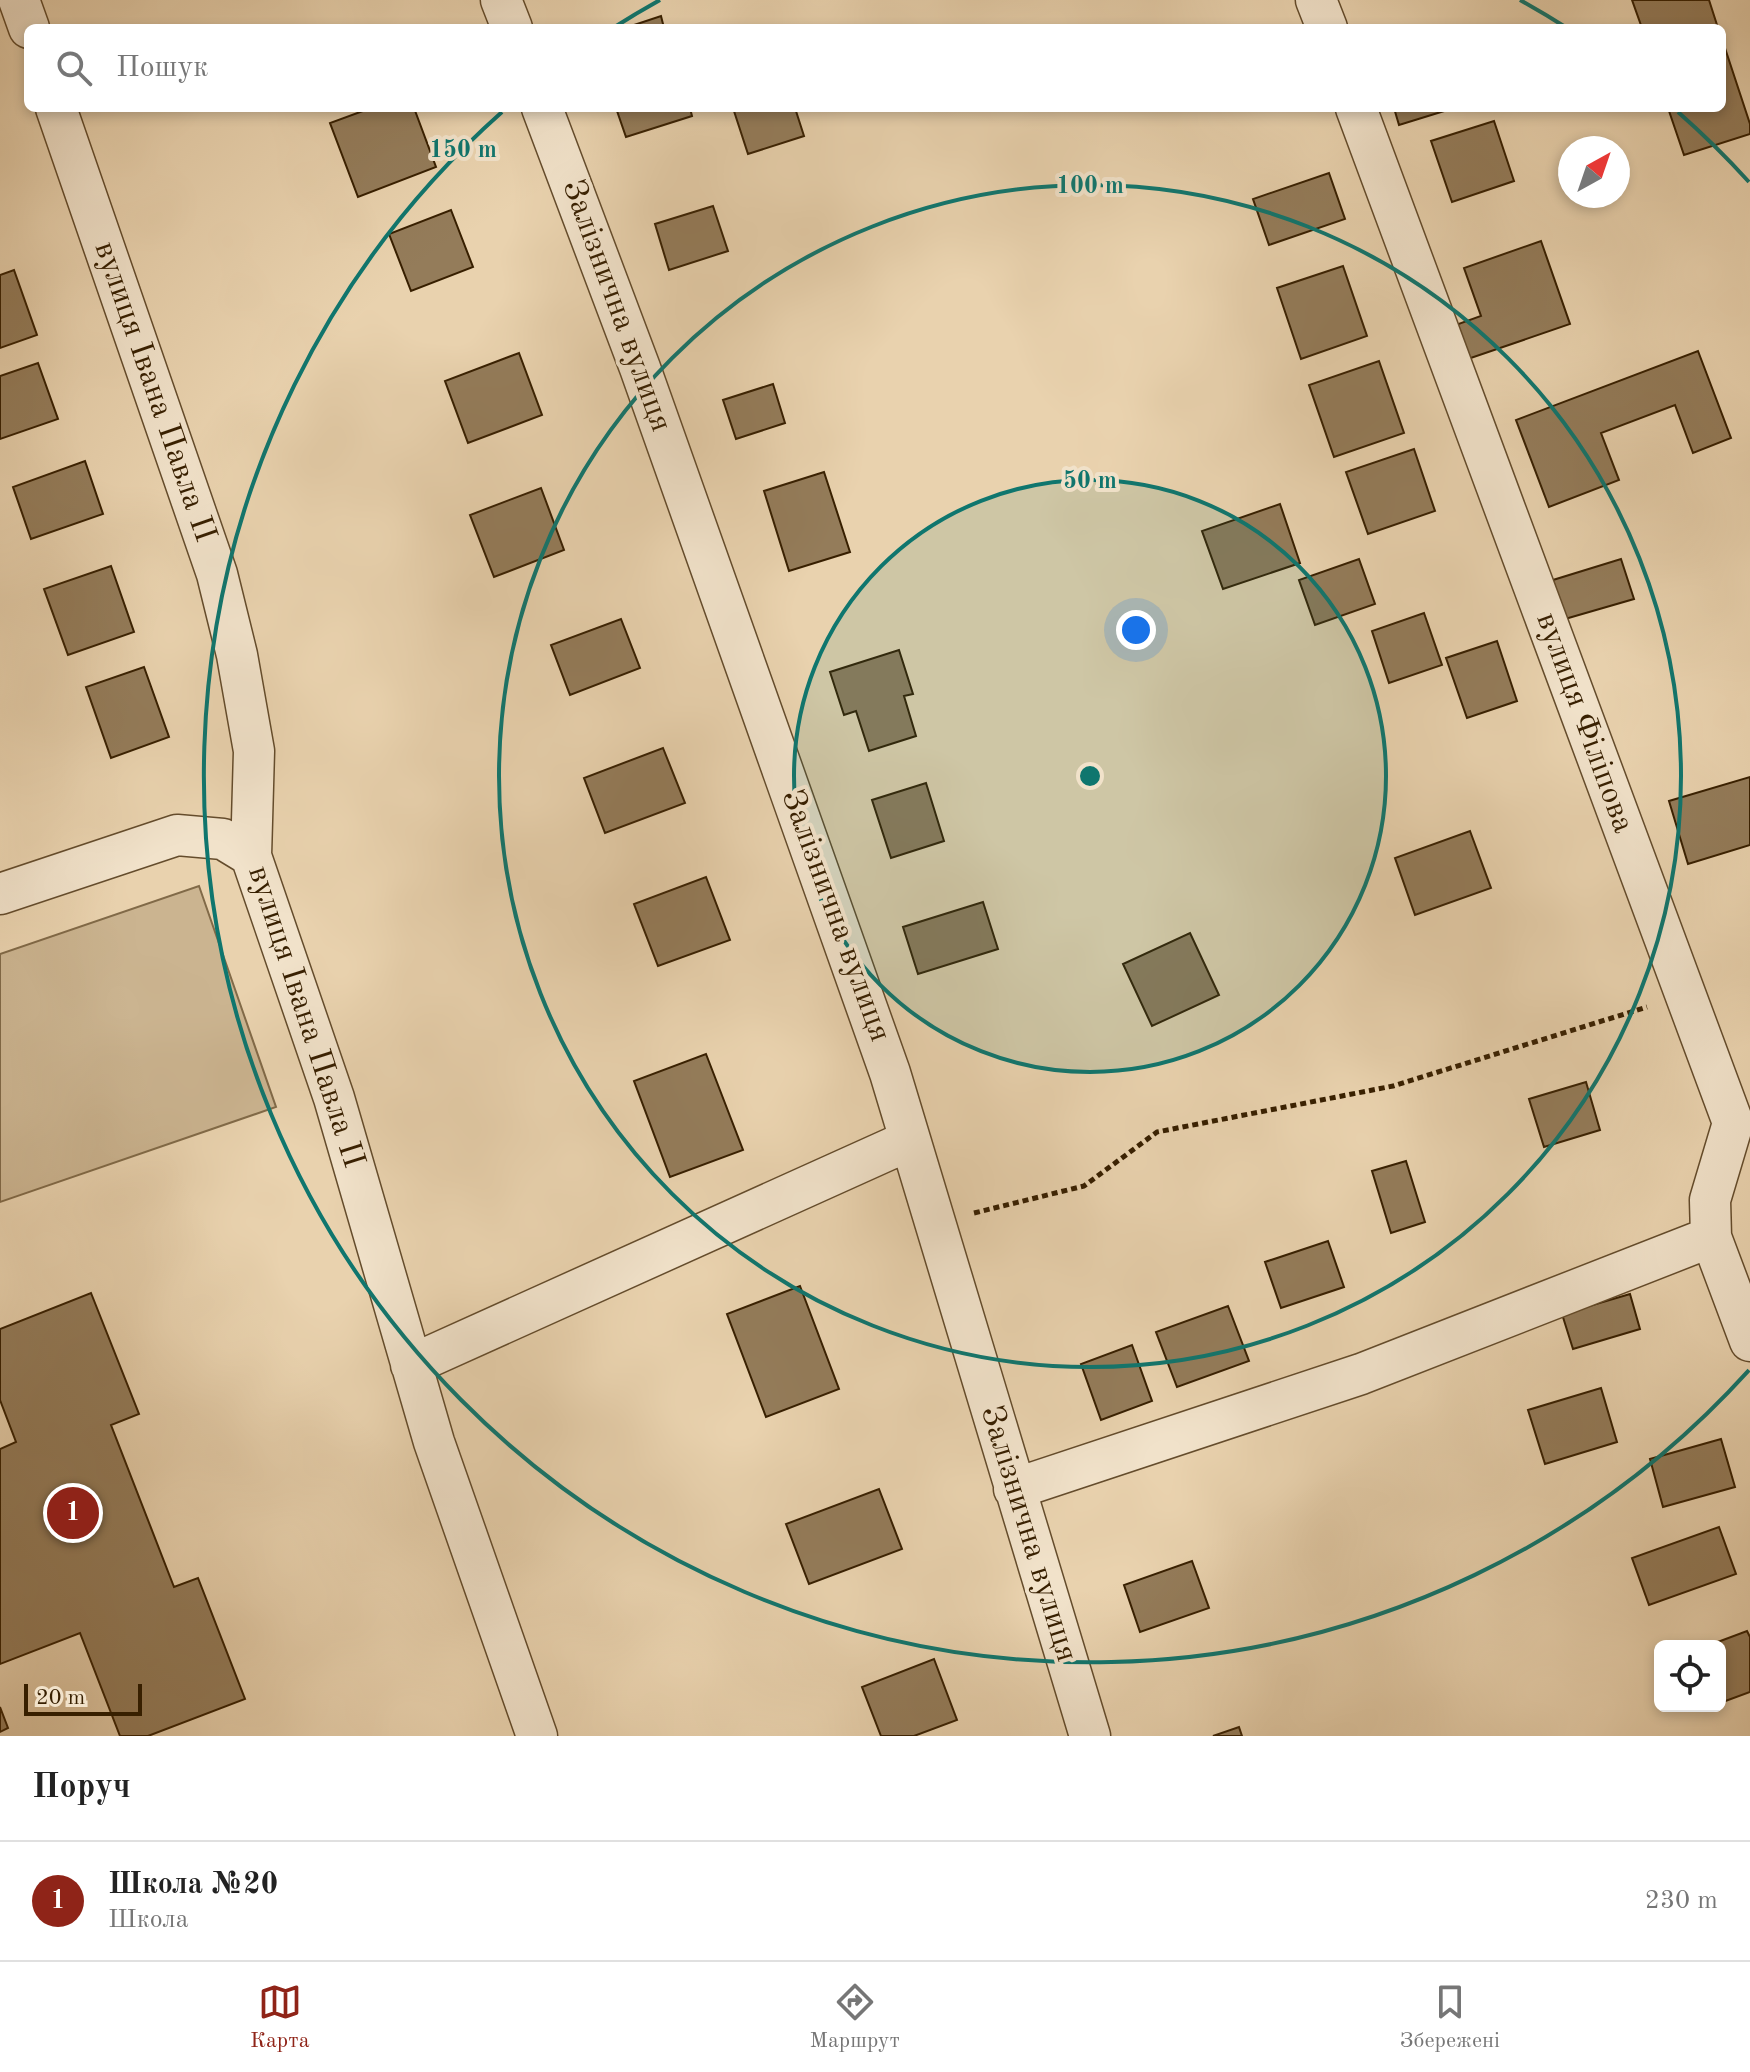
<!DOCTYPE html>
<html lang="uk">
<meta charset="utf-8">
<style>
:root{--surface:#fff;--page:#f6f6f6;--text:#222;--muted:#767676;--line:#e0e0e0;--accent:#8f2418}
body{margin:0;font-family:"Old Standard TT",serif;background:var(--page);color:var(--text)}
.controls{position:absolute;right:24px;bottom:24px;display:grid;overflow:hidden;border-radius:12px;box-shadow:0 4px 12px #0003}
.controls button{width:72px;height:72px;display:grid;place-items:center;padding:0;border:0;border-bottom:2px solid var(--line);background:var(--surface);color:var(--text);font:40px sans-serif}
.compass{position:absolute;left:1558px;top:136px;width:72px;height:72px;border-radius:50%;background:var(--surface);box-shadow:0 4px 12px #0003;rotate:40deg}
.scale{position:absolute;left:24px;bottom:20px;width:118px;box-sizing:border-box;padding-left:8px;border:4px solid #371f00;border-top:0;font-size:22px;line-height:28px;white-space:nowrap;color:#371f00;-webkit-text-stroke:6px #f1e2ca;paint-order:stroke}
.you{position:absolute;left:1136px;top:630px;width:28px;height:28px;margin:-20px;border:6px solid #fff;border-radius:50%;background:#1a73e8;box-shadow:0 0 0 12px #1a73e833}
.badge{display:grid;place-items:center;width:52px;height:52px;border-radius:50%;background:var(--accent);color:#fff;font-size:26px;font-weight:700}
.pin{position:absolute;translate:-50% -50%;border:4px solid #fff;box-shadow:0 2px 8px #0006}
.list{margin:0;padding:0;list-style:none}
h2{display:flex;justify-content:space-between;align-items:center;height:104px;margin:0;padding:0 32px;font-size:34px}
h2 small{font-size:26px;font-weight:400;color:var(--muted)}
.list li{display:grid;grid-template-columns:52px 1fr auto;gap:24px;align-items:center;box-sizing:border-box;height:120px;padding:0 32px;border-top:2px solid var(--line)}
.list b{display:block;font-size:30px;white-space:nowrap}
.list p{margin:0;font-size:26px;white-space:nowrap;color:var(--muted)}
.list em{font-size:26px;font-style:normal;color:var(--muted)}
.icon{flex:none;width:44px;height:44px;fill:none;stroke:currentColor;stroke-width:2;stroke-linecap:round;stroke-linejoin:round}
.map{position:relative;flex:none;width:1750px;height:1736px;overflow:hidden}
.search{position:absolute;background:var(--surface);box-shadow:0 4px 12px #0003;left:24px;right:24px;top:24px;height:88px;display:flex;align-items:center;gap:20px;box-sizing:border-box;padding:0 28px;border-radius:12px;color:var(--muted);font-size:30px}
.sheet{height:224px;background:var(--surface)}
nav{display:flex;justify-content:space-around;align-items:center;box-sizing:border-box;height:112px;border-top:2px solid var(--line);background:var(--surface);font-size:22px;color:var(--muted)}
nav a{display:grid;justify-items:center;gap:4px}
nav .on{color:var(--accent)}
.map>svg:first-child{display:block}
</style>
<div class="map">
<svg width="1750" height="1736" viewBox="0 0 1750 1736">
<rect width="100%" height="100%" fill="#e9d2ae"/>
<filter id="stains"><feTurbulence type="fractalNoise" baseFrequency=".0025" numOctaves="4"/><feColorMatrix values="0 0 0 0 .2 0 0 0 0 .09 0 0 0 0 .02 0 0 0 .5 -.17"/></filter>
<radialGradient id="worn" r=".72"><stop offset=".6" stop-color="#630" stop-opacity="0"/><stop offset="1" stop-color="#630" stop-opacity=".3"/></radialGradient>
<path fill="#cbb490" stroke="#816a48" stroke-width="2" d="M 199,886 L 276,1107 L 0,1202 L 0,954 Z"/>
<path fill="#947c5a" stroke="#371f00" stroke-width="2" d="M 1632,0 L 1709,0 L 1718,28 L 1642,28 Z
M 661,16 L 664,28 L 625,28 Z
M 1722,39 L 1750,124 L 1750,134 L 1684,155 L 1668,108 L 1722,108 Z
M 371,108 L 414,108 L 436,167 L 358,197 L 330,123 Z
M 616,108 L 690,108 L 692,116 L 626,137 Z
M 733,108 L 795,108 L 804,136 L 748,154 Z
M 1394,108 L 1454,108 L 1399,125 Z
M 1494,121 L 1514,181 L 1452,202 L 1431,141 Z
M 1329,173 L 1345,219 L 1269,245 L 1253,199 Z
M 713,206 L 728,251 L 669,270 L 655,224 Z
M 451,210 L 473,267 L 411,291 L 389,234 Z
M 1541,241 L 1570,324 L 1462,361 L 1450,327 L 1481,316 L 1464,268 Z
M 1343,266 L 1367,336 L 1301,359 L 1277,288 Z
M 14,270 L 37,335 L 0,348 L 0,275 Z
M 1698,351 L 1731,438 L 1693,453 L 1675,405 L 1601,433 L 1619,480 L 1549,507 L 1516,420 Z
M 519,353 L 542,415 L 468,443 L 445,381 Z
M 1379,361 L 1404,433 L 1334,457 L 1309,385 Z
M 38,363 L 58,419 L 0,439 L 0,376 Z
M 773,384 L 785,423 L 736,439 L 723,400 Z
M 1414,449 L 1435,511 L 1368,534 L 1346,472 Z
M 85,461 L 103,514 L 31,539 L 13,487 Z
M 824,472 L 850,552 L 789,571 L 764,491 Z
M 541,488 L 564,550 L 494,577 L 470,515 Z
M 1280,504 L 1300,563 L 1223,589 L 1202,531 Z
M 1359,559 L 1375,604 L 1315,625 L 1299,580 Z
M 1621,559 L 1634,599 L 1565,619 L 1553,580 Z
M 111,566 L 134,632 L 68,655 L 44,589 Z
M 1424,613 L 1442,665 L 1389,683 L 1372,631 Z
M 621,619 L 640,668 L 570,695 L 551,645 Z
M 1497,641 L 1517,701 L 1467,718 L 1446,658 Z
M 899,650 L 913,694 L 904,696 L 916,736 L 869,751 L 856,711 L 844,715 L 830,672 Z
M 144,667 L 169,737 L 111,758 L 86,687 Z
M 663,748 L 685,803 L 605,833 L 584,778 Z
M 1750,777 L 1750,845 L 1688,864 L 1669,801 Z
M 926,783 L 944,841 L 891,858 L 872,800 Z
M 1470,831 L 1491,888 L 1415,915 L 1395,858 Z
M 706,877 L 730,940 L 658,966 L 634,904 Z
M 983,902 L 998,949 L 918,974 L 903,927 Z
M 1190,933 L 1219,995 L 1152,1026 L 1123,964 Z
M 706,1054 L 743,1150 L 670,1177 L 634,1081 Z
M 1586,1082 L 1600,1130 L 1544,1147 L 1529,1099 Z
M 1406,1161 L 1425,1222 L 1391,1233 L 1372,1171 Z
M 1328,1241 L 1344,1287 L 1281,1308 L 1265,1262 Z
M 800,1286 L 839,1389 L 766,1417 L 727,1314 Z
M 91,1293 L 139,1414 L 111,1425 L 174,1587 L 198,1578 L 245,1699 L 148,1736 L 120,1736 L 80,1633 L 0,1664 L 0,1449 L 16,1442 L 0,1400 L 0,1329 Z
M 1630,1294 L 1640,1329 L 1573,1349 L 1562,1314 Z
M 1228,1306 L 1249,1361 L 1177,1387 L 1156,1332 Z
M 1132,1345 L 1152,1401 L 1101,1420 L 1081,1364 Z
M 1601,1388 L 1617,1442 L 1545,1464 L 1528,1410 Z
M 1721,1439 L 1735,1487 L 1663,1507 L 1650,1459 Z
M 879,1489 L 902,1549 L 809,1584 L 786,1524 Z
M 1719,1527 L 1736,1574 L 1649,1605 L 1632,1558 Z
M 1192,1561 L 1209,1608 L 1140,1632 L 1124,1585 Z
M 1747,1631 L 1750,1637 L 1750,1692 L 1720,1703 L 1720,1646 L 1707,1646 Z
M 934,1659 L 957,1720 L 914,1736 L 881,1736 L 862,1687 Z
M 0,1707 L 8,1728 L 0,1732 Z
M 1239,1727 L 1242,1736 L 1213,1736 Z"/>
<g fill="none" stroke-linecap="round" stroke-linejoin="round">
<g stroke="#644c2c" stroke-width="43">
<path id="street" d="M 19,0 L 29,28
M 501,0 L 512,28
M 1316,0 L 1327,28
M 56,108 L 217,574 L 237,655 L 254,751 L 251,856 L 334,1098 L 434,1442 L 537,1736
M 542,108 L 640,368 L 890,1073 L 1090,1736
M 1356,108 L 1732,1120 L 1733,1123 L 1710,1200 L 1711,1237 L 1750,1341
M 0,894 L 177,835 L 223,839 L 251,856
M 411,1365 L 910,1140
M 1014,1489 L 1361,1374 L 1711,1237"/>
</g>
<path stroke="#371f00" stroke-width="5" stroke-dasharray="6 4" stroke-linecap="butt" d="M 974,1213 L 1084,1186 L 1157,1132 L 1393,1086 L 1647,1007"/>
<use href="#street" stroke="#f1e2ca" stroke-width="40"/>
</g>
<circle cx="1090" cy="776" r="296" fill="#0f766e" fill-opacity=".12"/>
<g fill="none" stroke="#0f766e" stroke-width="4">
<circle cx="1090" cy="776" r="296"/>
<circle cx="1090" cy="776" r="591"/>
<path d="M1749 1370A887 887 0 1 1 502 112M613 28A887 887 0 0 1 660 0M1520 0A887 887 0 0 1 1567 28M1678 112A887 887 0 0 1 1749 182"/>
</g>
<g text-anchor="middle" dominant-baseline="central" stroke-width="8" stroke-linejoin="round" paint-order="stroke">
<g font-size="32" fill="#371f00" stroke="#f1e2ca">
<text transform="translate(616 306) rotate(70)">Залізнична вулиця</text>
<text transform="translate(154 392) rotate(71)">вулиця Івана Павла II</text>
<text transform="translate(1584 723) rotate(70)">вулиця Філіпова</text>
<text transform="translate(835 916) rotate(70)">Залізнична вулиця</text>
<text transform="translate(305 1017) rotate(72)">вулиця Івана Павла II</text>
<text transform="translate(1028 1534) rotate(73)">Залізнична вулиця</text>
</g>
</g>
<circle cx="1090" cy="776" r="12" fill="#0f766e" stroke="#f1e2ca" stroke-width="4"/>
<g font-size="24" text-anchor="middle" font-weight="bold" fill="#0f766e" stroke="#f1e2ca" stroke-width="8" stroke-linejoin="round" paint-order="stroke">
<text x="463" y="157">150 m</text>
<text x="1090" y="193">100 m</text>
<text x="1090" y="488">50 m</text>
</g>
<rect width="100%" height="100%" filter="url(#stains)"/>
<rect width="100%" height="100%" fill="url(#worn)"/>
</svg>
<div class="controls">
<button><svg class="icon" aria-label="locate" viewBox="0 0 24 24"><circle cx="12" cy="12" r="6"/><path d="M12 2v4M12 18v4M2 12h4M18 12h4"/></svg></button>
</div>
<svg class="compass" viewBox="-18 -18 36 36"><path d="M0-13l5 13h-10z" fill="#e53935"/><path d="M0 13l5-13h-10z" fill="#767676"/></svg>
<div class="scale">20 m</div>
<div class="you"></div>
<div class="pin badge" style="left:73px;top:1513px">1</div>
<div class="search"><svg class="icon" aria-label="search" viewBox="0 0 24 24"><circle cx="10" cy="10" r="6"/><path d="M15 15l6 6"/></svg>Пошук</div>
</div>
<section class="sheet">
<h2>Поруч<small></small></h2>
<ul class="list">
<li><span class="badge">1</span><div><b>Школа №20</b><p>Школа</p></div><em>230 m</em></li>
</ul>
</section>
<nav>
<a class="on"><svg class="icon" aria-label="map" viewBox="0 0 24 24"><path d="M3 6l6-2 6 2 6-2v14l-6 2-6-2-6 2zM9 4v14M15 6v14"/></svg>Карта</a>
<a><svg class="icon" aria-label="directions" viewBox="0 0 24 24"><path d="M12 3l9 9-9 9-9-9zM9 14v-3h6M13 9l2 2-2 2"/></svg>Маршрут</a>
<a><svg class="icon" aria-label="saved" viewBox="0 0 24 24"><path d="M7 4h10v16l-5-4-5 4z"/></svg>Збережені</a>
</nav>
